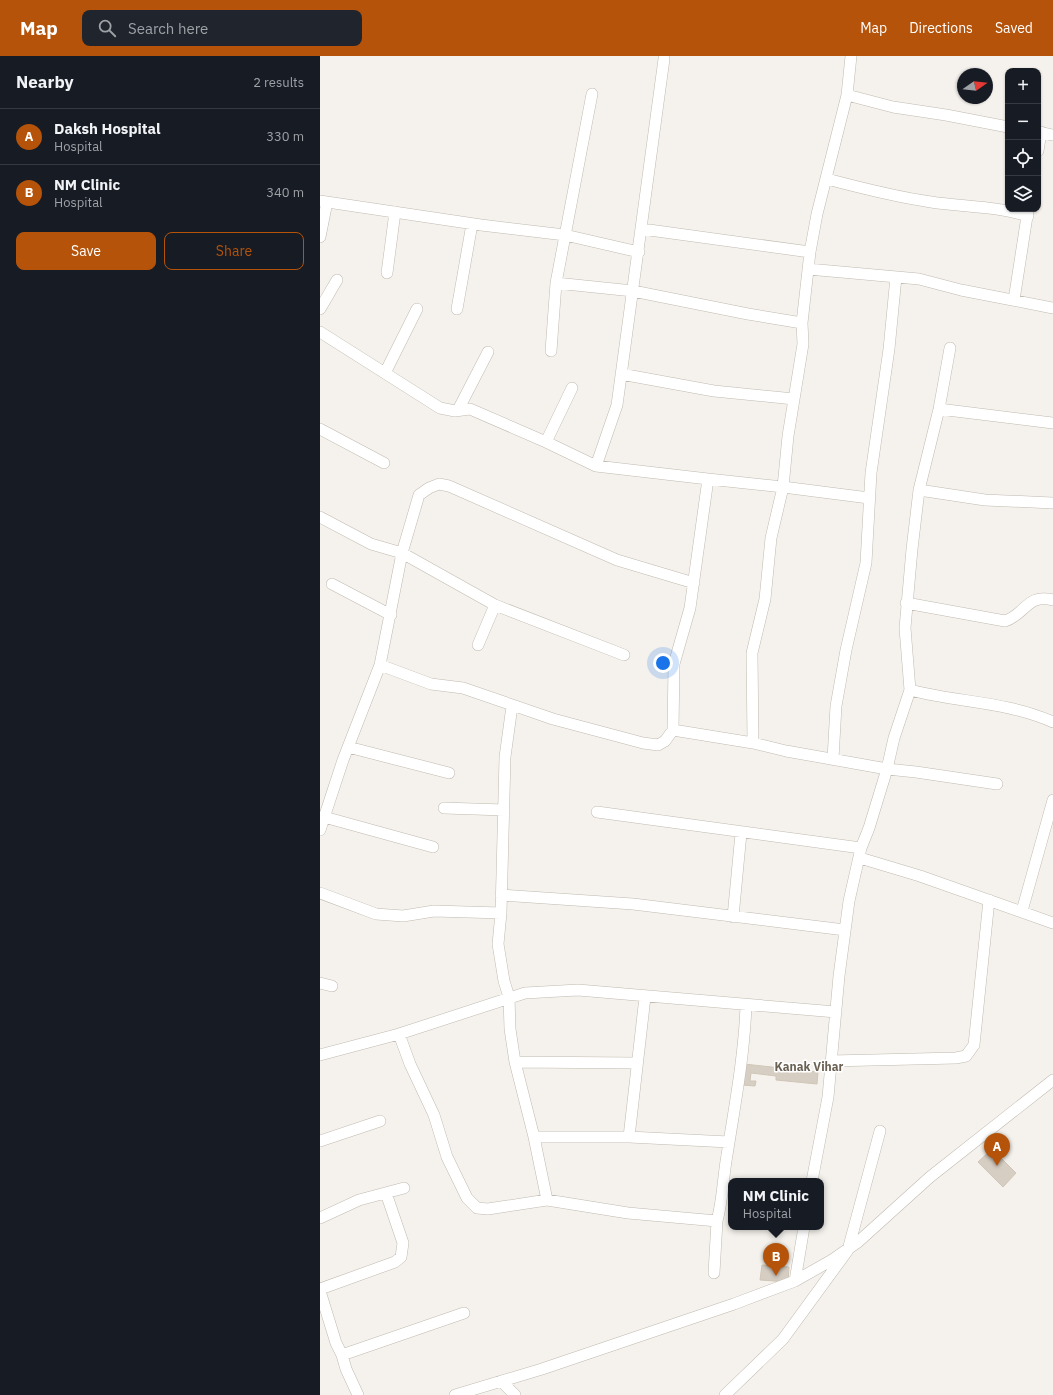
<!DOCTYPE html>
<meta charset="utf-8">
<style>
:root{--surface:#171b24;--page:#20242c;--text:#f1f3f6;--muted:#9ea1a6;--line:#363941;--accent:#b45309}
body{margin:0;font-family:"IBM Plex Sans",sans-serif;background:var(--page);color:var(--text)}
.controls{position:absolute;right:12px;top:12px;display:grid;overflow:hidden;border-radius:8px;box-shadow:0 1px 3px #0004}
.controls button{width:36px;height:36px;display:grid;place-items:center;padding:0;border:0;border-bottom:1px solid var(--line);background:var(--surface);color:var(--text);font:20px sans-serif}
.compass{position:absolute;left:637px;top:12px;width:36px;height:36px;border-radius:50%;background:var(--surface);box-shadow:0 1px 3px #0004;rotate:76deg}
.you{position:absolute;left:343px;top:607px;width:14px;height:14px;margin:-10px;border:3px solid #fff;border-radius:50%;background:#1a73e8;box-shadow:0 0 0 6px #1a73e833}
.badge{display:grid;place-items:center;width:26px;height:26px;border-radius:50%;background:var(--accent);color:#fff;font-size:13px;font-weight:700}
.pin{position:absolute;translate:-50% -33px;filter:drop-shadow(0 1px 2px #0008)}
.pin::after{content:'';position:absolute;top:21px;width:14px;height:12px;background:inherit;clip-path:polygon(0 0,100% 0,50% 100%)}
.popup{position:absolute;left:408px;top:1122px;width:96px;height:52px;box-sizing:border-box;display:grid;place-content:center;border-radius:8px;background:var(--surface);filter:drop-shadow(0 1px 3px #0005);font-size:13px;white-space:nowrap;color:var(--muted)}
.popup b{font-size:15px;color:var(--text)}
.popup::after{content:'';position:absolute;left:50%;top:100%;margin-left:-8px;border:8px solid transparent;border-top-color:var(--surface)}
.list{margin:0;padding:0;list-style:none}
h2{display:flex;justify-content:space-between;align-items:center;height:52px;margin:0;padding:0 16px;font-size:17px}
h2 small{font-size:13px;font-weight:400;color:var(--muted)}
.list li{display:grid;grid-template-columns:26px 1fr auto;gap:12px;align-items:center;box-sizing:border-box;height:56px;padding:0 16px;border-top:1px solid var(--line)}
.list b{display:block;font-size:15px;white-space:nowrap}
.list p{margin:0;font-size:13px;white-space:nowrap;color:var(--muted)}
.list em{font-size:13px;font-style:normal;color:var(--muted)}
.actions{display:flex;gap:8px;padding:12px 16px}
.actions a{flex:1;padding:9px 0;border:1px solid var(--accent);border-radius:8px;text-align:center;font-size:14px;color:var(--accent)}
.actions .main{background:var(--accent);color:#fff}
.icon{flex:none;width:22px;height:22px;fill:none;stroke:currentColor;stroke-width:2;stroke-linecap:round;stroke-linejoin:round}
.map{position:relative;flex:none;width:733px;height:1339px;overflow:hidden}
header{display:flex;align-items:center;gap:24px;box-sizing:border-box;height:56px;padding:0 20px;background:var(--accent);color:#fff}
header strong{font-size:19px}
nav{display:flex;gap:22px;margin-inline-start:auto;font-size:14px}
.search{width:280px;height:36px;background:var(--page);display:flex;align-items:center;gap:10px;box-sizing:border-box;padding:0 14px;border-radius:8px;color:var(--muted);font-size:15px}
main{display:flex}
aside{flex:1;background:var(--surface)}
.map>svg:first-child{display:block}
</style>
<header>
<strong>Map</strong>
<div class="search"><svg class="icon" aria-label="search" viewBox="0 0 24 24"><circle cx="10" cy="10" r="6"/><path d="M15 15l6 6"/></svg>Search here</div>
<nav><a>Map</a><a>Directions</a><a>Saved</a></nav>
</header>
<main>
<aside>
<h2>Nearby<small>2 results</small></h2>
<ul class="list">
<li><span class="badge">A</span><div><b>Daksh Hospital</b><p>Hospital</p></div><em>330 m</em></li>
<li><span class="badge">B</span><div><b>NM Clinic</b><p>Hospital</p></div><em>340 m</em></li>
</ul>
<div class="actions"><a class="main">Save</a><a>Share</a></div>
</aside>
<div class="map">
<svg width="733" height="1339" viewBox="0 0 733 1339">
<rect width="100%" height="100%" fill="#f5f2ed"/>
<path fill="#d6cec3" stroke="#d0c6b7" d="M 424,1008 L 498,1016 L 497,1028 L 456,1024 L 456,1020 L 431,1017 L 430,1025 L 436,1025 L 435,1030 L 422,1029 Z
M 672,1093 L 696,1117 L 683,1131 L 658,1106 Z
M 442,1209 L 469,1211 L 468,1226 L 440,1224 Z"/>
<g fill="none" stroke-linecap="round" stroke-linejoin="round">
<g stroke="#c0bab0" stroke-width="12">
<path id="street" d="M 531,0 L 527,39 L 497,158 L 490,196 L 482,267 L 483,288 L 468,380 L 463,431 L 549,442
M 272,38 L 236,227 L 313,235 L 428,258 L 482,267
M 527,39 L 573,51 L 626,59 L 688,71
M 718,76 L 733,79
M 718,95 L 721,76
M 507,123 C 541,132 576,141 611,146 C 644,151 676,150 708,160
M 0,145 L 161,169 L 245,179 L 319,196
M 322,173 L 490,196
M 0,181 L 7,146
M 488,213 L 599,223 L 641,234 L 733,252
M 67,217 L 75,156
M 694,244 L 708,154
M 0,253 L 17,224
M 137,253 L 152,168
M 0,276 L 120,352 L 135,355 L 150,353 L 226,386 L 276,410 L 388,423
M 630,292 L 619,353 L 599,434 L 592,493 L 585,572 L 590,634 C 640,647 685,645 733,666
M 231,295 L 236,227
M 65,317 L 97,253
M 301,318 L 394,335 L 474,343
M 619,353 L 733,367
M 138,354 L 168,296
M 0,373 L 64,407
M 226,386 L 252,332
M 276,410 L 297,349 L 344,3
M 599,434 L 665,444 L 733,447
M 0,461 L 51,488 L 82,497 L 175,549 L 304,599
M 12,528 L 71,559
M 586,547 L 685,565 C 705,559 707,537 733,544
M 158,589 L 175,549
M 60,609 L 82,497 L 99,439 L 109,432 L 119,428 L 129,430 L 297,504 L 374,527
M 590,634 L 574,682 L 567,713 L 596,716 L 677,728
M 353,674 L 433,687
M 28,691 L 129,717
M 513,703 L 516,650 L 526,594 L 546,507 L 551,417 L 569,293 L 576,221
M 124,752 L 184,754
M 277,756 L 541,792
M 4,761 L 113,791
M 0,774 L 23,704 L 60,609 L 111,628 L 143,632 L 233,663 L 323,687 L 338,689 L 345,685 L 353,674 L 354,608 L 370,552 L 388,423 L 463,431 L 451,482 L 445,543 L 432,597 L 433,687 L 466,695 L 567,713 L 549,772 L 541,792 L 529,845 L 519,920 L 508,1041 L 492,1125
M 540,802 L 600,820 L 733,867
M 0,837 L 56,858 L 83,860 L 114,855 L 181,857 L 178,888 L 184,925 L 189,941 L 190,973 L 195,1006 L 214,1081 L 309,1081 L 409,1086
M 181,839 L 313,848 L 525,874
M 702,855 L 733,744
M 181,857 L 185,701 L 192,650
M 413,861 L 421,777
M 0,927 L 12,930
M 79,978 L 90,1008 L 114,1059 L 127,1101 L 147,1142 L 157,1152 L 168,1153 L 227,1144 L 308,1157 L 397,1165 C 403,1143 403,1121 407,1099 C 415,1048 424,1001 426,950
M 0,999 L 79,978 L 205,937 L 258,934 L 516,956
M 511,1005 L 636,1002 L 646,1000 L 654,989 L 669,844
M 195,1006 L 317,1007
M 214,1081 L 227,1144
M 309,1081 L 325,941
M 0,1085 L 60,1065
M 0,1162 L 39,1144 L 84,1132
M 394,1217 L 397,1165
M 475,1225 L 484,1171
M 0,1233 L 75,1206 L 81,1201 L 83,1187 L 66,1137
M 0,1235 L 16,1287 L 22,1299 L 26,1313 L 38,1339
M 22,1299 L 144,1257
M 181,1325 L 195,1339
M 135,1339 L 222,1313 L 414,1248 L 475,1225 L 512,1204 L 538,1186 L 610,1121 L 733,1024
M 405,1339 L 463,1283 L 528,1194 L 560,1075"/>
</g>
<use href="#street" stroke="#fff" stroke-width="11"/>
</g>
<g text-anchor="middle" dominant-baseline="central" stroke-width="3" stroke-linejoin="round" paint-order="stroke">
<g font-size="12" font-weight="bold" fill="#6b6153" stroke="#fff">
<text x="489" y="1010">Kanak Vihar</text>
</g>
</g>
</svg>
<div class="controls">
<button>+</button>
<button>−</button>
<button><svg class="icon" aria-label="locate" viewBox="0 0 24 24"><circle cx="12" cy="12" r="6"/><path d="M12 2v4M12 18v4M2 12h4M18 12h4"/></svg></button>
<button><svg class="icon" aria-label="layers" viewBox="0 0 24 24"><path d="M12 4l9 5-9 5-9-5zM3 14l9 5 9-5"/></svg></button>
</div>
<svg class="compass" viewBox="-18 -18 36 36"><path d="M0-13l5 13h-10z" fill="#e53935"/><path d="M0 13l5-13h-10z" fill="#9ea1a6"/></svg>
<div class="you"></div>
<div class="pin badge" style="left:677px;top:1110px">A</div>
<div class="pin badge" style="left:456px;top:1220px">B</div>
<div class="popup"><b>NM Clinic</b>Hospital</div>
</div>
</main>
